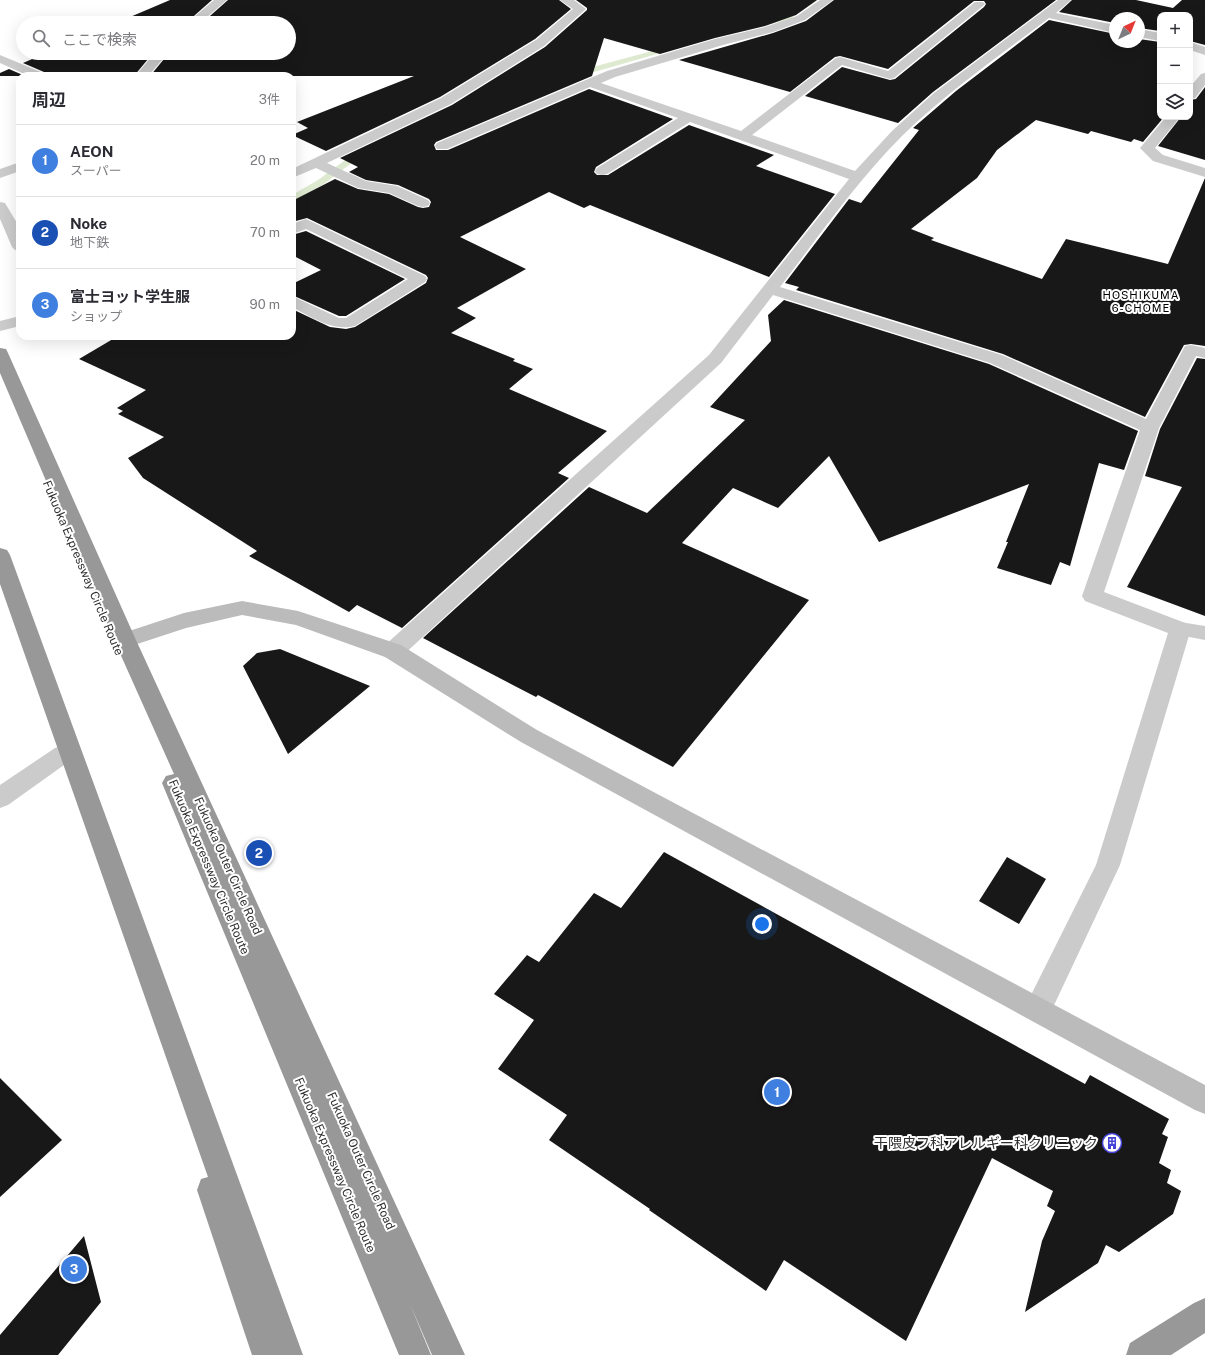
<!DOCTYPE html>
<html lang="ja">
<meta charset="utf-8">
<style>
:root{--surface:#fff;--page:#f7f7f7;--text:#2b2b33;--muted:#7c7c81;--line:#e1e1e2;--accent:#4544d6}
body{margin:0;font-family:"Public Sans","Noto Sans JP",sans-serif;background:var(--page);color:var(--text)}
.controls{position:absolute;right:12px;top:12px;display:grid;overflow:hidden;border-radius:8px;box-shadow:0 4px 16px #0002}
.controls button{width:36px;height:36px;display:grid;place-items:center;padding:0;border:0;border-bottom:1px solid var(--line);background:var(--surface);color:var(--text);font:20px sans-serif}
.compass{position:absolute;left:1109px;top:12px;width:36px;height:36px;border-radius:50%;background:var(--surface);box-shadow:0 4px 16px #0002;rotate:43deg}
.you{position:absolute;left:762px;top:924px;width:14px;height:14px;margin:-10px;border:3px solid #fff;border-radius:50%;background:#1a73e8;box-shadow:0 0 0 6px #1a73e833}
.badge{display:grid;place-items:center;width:26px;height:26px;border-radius:50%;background:var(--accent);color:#fff;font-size:13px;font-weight:700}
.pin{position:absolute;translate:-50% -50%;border:2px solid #fff;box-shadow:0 1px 4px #0006}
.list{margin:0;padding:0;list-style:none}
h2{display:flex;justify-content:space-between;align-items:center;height:52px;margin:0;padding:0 16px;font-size:17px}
h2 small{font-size:13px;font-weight:400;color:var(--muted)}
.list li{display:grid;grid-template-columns:26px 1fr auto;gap:12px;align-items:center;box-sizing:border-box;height:72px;padding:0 16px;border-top:1px solid var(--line)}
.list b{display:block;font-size:15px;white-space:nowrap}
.list p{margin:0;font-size:13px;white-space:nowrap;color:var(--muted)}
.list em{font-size:13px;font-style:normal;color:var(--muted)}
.icon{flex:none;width:22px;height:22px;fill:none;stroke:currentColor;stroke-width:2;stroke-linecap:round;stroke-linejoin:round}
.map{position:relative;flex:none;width:1205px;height:1355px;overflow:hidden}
.search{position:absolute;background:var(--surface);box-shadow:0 4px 16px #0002;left:16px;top:16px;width:280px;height:44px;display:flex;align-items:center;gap:10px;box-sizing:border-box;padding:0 14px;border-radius:22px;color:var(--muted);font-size:15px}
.panel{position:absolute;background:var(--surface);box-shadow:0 4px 16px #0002;left:16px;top:72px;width:280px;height:268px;border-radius:12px}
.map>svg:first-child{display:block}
</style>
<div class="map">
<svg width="1205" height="1355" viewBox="0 0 1205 1355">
<rect width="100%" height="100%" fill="#fff"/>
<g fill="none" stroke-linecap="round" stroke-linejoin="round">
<path fill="#ddeacf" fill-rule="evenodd" d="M 811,0 L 818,0 L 790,19 L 767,25 L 764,23 L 786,17 Z
M 671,46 L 677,46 L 678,48 L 580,76 L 574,76 L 573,74 L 574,72 Z
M 359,150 L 365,150 L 366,152 L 324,184 L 292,202 L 292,195 L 318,180 Z"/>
</g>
<path fill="#181818" d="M 170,0 L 212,0 L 186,23 L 116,23 Z
M 228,0 L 559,0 L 571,9 L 535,39 L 440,97 L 326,151 L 292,135 L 308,128 L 297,122 L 414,76 L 150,76 L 169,53 L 289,53 L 289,23 L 202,23 Z
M 576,0 L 817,0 L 796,15 L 765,26 L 715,38 L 660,54 L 604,38 L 592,76 L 436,142 L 434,145 L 436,150 L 448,150 L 589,89 L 673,119 L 596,167 L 594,172 L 597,175 L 608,175 L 689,125 L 774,155 L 756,166 L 835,194 L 769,277 L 590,205 L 584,208 L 549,192 L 460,237 L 526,269 L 457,308 L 476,318 L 451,333 L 515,359 L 513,361 L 533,369 L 509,389 L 607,431 L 558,473 L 569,478 L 402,628 L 357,605 L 349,612 L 249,556 L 257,551 L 143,478 L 128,458 L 164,437 L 118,414 L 123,411 L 117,408 L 146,390 L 79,359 L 118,336 L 292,336 L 292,309 L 330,327 L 346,329 L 355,327 L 426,283 L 428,278 L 426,275 L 307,218 L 292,222 L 292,201 L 335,179 L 358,189 L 389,194 L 418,207 L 423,208 L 429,207 L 431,202 L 429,199 L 398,185 L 366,180 L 349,172 L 358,167 L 340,158 L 452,105 L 545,47 L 587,10 L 587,8 Z
M 834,0 L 1056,0 L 933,92 L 898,123 L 805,96 L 842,67 L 890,80 L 895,79 L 984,7 L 986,4 L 984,1 L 974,1 L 888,69 L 840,56 L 835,57 L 790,92 L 679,60 L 773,33 L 806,21 Z
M 1072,0 L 1136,0 L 1173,8 L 1182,0 L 1205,0 L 1205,45 L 1190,41 L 1190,15 L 1160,15 L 1160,31 L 1139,28 L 1139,18 L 1115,18 L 1115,23 L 1059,12 Z
M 1049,20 L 1115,34 L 1115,42 L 1139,42 L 1139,39 L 1160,42 L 1160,117 L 1164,117 L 1143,142 L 1134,139 L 1131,142 L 1091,131 L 1088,134 L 1036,120 L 997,150 L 977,178 L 911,229 L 934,238 L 931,240 L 1042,279 L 1066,239 L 1168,264 L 1205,178 L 1205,346 L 1191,344 L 1184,345 L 1145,417 L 1003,354 L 796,290 L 799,287 L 785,283 L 849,199 L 861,203 L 919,130 L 913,128 L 956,91 Z
M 46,53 L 153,53 L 134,76 L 46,76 L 44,72 L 23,63 Z
M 9,69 L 25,76 L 0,76 L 0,73 Z
M 1205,87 L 1205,160 L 1158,146 L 1181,117 L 1190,117 L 1190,100 L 1196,99 Z
M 306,231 L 405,279 L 346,316 L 339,316 L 292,295 L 292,284 L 321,270 L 292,255 L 292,235 Z
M 784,300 L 989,364 L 1138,431 L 1124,470 L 1099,463 L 1070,566 L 1060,562 L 1051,585 L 997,568 L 1008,542 L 1006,542 L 1029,484 L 879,542 L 829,456 L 778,508 L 733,488 L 682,543 L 809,600 L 673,767 L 538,695 L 536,697 L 423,638 L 589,487 L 647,513 L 745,420 L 710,407 L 771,341 L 768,315 Z
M 1197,358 L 1205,359 L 1205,616 L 1127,587 L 1182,487 L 1145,476 L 1160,429 Z
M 280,649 L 370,686 L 288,754 L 243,666 L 257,653 Z
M 664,852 L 1085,1084 L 1090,1075 L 1169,1119 L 1162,1134 L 1168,1137 L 1159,1163 L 1171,1170 L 1167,1183 L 1181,1191 L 1173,1214 L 1119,1252 L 1106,1245 L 1098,1263 L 1025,1312 L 1042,1241 L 1055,1211 L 1047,1206 L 1053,1191 L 992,1158 L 906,1341 L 784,1260 L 766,1291 L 649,1210 L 650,1209 L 549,1140 L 567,1115 L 498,1069 L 534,1020 L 494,994 L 527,955 L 539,962 L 594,893 L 621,908 Z
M 1007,857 L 1046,879 L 1019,924 L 979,901 Z
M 0,1078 L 62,1140 L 0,1197 Z
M 84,1236 L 101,1302 L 58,1355 L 0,1355 L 0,1335 Z"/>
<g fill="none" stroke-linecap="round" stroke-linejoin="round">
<path fill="#cbcbcb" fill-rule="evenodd" d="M 1180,622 L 1205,626 L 1205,640 L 1174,634 L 1171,629 L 1174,624 Z"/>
<path fill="#cbcbcb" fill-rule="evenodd" d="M 214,0 L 227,0 L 200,23 L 187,23 Z
M 560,0 L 574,0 L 586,9 L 544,46 L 451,104 L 327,163 L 366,181 L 397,186 L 428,200 L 430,203 L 428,206 L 423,207 L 418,206 L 389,193 L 358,188 L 316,168 L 292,178 L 292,169 L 441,98 L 536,40 L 573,9 Z
M 820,0 L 833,0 L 805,20 L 773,32 L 723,45 L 615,77 L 601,83 L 741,131 L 836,58 L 840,57 L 888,71 L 975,2 L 983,2 L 985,4 L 983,6 L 894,78 L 890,79 L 842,65 L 752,135 L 855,171 L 892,131 L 934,93 L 1058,0 L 1071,0 L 1056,13 L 1115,25 L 1115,33 L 1049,18 C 999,56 947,92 902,136 C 856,182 819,236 780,287 L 1002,355 L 1146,419 L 1185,346 L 1191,345 L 1205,348 L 1205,358 L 1196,356 L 1159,428 L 1104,592 L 1188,624 L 1191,629 L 1120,865 L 1048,1018 L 1038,1022 L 1028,1018 L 1024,1009 L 1096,865 L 1168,633 L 1085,601 L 1082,596 L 1140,430 L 990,363 L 773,295 L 721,363 L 401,657 L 393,659 L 385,657 L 382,651 L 385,645 L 709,355 L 849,179 L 690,122 L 607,174 L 602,175 L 597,174 L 595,171 L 597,168 L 678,118 L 590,87 L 447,149 L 437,149 L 435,146 L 437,143 L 607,71 L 715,39 L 765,27 L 797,16 Z
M 1139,29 L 1160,33 L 1160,41 L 1139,37 Z
M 1190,42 L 1205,47 L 1205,55 L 1190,50 Z
M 155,53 L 168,53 L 148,76 L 135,76 Z
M 0,55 L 43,73 L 45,76 L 29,76 L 0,63 Z
M 1205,73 L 1205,85 L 1195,98 L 1190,99 L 1190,87 L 1201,74 Z
M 1166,117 L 1180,117 L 1155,148 L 1163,155 L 1205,168 L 1205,177 L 1153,161 L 1140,148 Z
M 20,162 L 20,171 L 0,178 L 0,169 Z
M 0,202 L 5,203 L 20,228 L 20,252 L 15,250 L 12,247 L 0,219 Z
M 306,219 L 425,276 L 427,279 L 425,282 L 355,326 C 332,332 312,317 292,307 L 292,296 L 339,318 L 346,318 L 408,279 L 306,229 L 292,234 L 292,224 Z
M 20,316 L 20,326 L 0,331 L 0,321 Z
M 63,745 L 71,748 L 75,754 L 71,760 L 8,805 L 0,808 L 0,785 L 55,748 Z"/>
<path fill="#bbb" fill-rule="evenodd" d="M 242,601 L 298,611 L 401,645 L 537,730 L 1205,1085 L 1205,1114 L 1195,1110 L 521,742 L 385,657 L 296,625 L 242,615 L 186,628 L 125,648 L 117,645 L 114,640 L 117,635 L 184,613 Z"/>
<path fill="#989898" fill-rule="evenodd" d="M 0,348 L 6,349 L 8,353 L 136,640 L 465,1355 L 432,1355 L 410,1304 L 431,1355 L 399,1355 L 162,783 L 166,776 L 174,774 L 114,640 L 0,373 Z
M 0,548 L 7,550 L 10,555 L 303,1355 L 252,1355 L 197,1190 L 201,1179 L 208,1177 L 0,584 Z
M 1205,1298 L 1205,1333 L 1171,1355 L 1126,1355 L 1130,1343 L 1194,1303 Z"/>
</g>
<defs>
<g id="building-ring" transform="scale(1)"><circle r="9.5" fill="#fff" stroke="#4544d6" stroke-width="1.5"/><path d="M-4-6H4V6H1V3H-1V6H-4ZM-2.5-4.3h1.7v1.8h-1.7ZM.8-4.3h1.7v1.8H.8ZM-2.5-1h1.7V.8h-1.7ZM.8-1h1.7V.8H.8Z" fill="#4544d6"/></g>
</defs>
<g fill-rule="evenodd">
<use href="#building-ring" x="1112" y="1143"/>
</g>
<g text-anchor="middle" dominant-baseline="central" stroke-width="4" stroke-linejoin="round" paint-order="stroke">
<g font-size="11" letter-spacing="1" fill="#000" stroke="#fff">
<text x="1141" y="295">HOSHIKUMA<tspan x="1141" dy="13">6-CHOME</tspan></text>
</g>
<g font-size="12" fill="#313131" stroke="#fff">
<text transform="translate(83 568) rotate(67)">Fukuoka Expressway Circle Route</text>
<text transform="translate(228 866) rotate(66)">Fukuoka Outer Circle Road</text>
<text transform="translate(209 867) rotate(67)">Fukuoka Expressway Circle Route</text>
<text transform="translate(361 1161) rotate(66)">Fukuoka Outer Circle Road</text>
<text transform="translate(335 1165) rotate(67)">Fukuoka Expressway Circle Route</text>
</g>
<g font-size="14" fill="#313131" stroke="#fff" text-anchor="end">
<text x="1098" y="1143">干隈皮フ科アレルギー科クリニック</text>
</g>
</g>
</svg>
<div class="controls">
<button>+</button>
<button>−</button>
<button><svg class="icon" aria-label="layers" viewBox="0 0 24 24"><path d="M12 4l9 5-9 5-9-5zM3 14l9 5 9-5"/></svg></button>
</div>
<svg class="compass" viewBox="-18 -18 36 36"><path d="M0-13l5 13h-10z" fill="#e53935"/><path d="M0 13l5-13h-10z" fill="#7c7c81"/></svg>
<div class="you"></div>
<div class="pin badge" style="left:777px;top:1092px;background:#3f7fe0">1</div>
<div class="pin badge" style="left:259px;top:853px;background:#1a4fb4">2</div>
<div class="pin badge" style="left:74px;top:1269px;background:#3f7fe0">3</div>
<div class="search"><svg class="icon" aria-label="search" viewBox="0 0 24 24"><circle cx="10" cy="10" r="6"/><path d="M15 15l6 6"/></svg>ここで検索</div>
<section class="panel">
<h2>周辺<small>3件</small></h2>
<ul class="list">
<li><span class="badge" style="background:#3f7fe0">1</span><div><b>AEON</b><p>スーパー</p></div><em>20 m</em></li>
<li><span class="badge" style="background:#1a4fb4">2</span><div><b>Noke</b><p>地下鉄</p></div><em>70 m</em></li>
<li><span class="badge" style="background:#3f7fe0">3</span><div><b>富士ヨット学生服</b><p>ショップ</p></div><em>90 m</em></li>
</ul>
</section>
</div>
